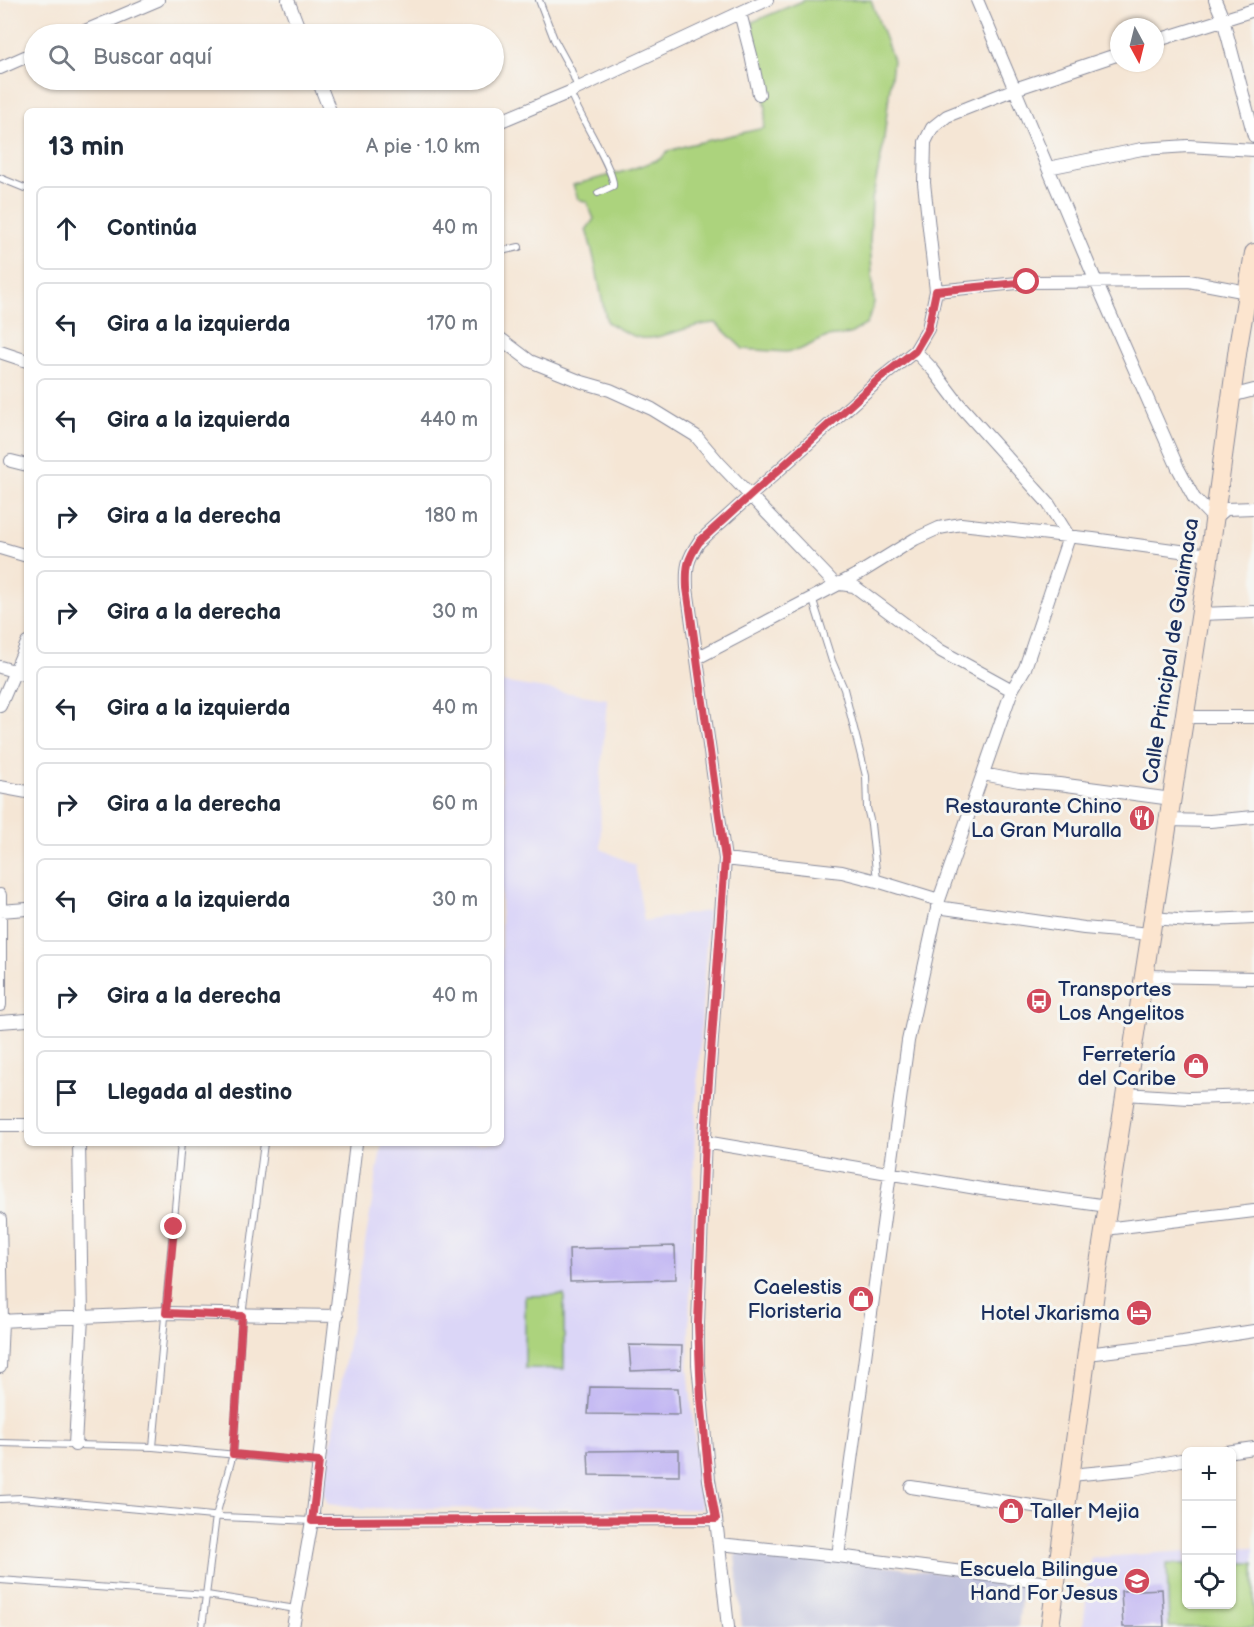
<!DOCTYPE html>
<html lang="es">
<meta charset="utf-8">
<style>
:root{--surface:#fff;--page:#f6f6f7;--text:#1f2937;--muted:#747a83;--line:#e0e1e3}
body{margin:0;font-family:"Balsamiq Sans",sans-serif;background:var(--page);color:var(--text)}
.controls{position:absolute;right:18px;bottom:18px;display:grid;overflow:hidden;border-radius:9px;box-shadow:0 2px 4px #0004}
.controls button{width:54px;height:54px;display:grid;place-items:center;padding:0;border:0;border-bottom:2px solid var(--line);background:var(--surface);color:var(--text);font:30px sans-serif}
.compass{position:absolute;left:1110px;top:18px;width:54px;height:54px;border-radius:50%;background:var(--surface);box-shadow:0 2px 4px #0004;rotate:173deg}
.stop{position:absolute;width:18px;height:18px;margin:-14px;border:4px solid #d1495b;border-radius:50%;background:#fff}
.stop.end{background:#d1495b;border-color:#fff;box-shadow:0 2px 6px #0008}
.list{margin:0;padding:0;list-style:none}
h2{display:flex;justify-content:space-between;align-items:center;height:78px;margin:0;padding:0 24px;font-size:26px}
h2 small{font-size:20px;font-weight:400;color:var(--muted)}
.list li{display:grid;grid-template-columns:39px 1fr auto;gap:18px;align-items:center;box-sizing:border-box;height:84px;margin:0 12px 12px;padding:0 12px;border:2px solid var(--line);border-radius:9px}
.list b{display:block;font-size:22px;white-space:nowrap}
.list em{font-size:20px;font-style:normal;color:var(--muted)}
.icon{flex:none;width:33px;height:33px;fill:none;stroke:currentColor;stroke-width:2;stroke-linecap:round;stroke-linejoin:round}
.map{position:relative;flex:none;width:1254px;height:1627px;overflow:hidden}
.search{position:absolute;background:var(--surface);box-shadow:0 2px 4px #0004;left:24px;top:24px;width:480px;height:66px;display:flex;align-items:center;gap:15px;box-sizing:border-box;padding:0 21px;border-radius:33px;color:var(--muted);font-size:22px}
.panel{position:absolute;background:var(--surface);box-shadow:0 2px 4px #0004;left:24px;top:108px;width:480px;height:1038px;border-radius:9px}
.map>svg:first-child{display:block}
</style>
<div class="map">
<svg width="1254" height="1627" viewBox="0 0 1254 1627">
<rect width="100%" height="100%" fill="#f6f6f2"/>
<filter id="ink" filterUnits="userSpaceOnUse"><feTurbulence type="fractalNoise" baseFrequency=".0167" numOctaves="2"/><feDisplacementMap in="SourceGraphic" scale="12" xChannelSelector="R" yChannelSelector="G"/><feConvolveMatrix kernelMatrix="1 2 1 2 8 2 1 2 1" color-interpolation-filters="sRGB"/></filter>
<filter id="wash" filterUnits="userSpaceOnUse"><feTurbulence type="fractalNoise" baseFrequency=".008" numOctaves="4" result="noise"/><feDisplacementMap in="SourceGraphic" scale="24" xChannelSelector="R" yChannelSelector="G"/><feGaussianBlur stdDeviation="1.35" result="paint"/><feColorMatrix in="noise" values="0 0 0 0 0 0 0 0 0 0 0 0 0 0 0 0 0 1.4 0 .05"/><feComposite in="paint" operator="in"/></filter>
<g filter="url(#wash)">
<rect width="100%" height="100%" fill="#f5e6d5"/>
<path fill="#dbd6f7" d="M 501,682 L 607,699 L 600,787 L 601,849 L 635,865 L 644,921 L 708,911 L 695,1128 L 688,1366 L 701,1509 L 359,1508 L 328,1504 L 323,1491 L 382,1143 L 501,1143 Z
M 1254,1547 L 1254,1627 L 1083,1627 L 1091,1558 L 1186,1551 L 1186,1604 L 1232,1604 L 1232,1548 Z"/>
<path fill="#c1c2dd" d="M 743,1549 L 1023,1583 L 1018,1627 L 742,1627 L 735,1556 Z"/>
<path fill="#acd37d" stroke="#64816e" stroke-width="1.5" d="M 805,0 L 871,0 L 893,60 L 883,147 L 872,200 L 870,242 L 874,303 L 867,324 L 850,334 L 827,337 L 799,350 L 786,352 L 743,349 L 716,323 C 693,323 659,341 641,338 C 629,336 617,328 607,322 C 599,292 597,260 586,230 L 594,219 L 587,202 L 578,199 L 573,185 L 629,170 L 660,159 L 669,151 L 688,145 L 764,128 L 766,109 L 752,22 Z
M 564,1295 L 564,1369 L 525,1368 L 525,1296 Z
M 1232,1563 L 1254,1563 L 1254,1627 L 1169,1627 L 1167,1564 L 1186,1564 L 1186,1604 L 1232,1604 Z"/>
<g id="blocks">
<path fill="#c0b4f3" d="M 675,1246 L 676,1279 L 570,1282 L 569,1249 Z
M 629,1345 L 682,1346 L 681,1369 L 631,1371 Z
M 590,1387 L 678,1388 L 680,1415 L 588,1414 Z
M 679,1450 L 679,1476 L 589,1475 L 588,1451 Z
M 1162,1589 L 1164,1627 L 1123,1627 L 1121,1591 Z"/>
</g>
</g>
<g filter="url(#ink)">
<use href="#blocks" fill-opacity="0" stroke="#888a9a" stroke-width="1.5"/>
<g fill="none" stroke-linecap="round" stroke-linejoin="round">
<g stroke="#888a9a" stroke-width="8">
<path id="service" d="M 539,0 L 554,39 L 571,70 L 578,88
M 570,92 C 577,112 616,173 613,186 L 598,193
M 0,178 L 27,189
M 501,251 L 519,247
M 812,597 L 832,661 L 844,689 L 866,776 L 867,808 L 871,824 L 877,880
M 0,1443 L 153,1447 L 319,1463
M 153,1447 L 181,1143
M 0,1499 L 21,1498 L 223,1517 L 312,1521
M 0,1580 L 207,1595 L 296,1609
M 202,1627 L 216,1516 L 233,1454 L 242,1316 L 264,1143"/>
</g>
<g stroke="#888a9a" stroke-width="14">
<path id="minor" d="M 288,0 L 301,34
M 977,0 L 1094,277 L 1178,468 L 1194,498 L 1214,519 L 1226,509 L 1254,508
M 1215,0 L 1223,19 L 1254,136
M 740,13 L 751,55 L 759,94
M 78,34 L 158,0
M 1155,41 L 1254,10
M 0,68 L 34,53
M 318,80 L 330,111
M 501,121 L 570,92 L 767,0
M 1048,168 L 1142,149 L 1188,146 L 1254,150
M 936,291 L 1027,282 L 1189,281 L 1247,292
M 501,339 L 530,361 L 582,382 L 610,390 L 652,409 L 696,436 L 719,463 L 834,583 L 854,586 L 941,651 L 1012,690
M 0,352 L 27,361
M 1231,396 L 1254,390
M 11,461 L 27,465
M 0,548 L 27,556
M 1201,614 L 1254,612
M 697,658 L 860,573 L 915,539 L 939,528 L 961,524 L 1093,539 L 1209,555
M 0,667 L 27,675
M 0,706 L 27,643
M 1184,717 L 1254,717
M 983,774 L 1019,781 L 1059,784 L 1172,799
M 0,787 L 27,792
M 1168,820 L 1210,821 L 1254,817
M 725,859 L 842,872 L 877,881 L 939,900
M 0,895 L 0,1005
M 937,907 L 1084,928 L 1151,934
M 0,911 L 27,909
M 1153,918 L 1189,921 L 1254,918
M 1144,976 L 1254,978
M 0,1022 L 27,1020
M 1125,1094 L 1189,1098 L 1254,1096
M 0,1125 L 27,1125
M 705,1142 L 982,1189 L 1108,1206
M 0,1219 L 2,1321 L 0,1367
M 1105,1229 L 1254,1211
M 0,1321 L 167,1313 L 337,1316
M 1087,1354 L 1183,1342 L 1254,1331
M 75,1445 L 82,1317 L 79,1143
M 1226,1452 L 1254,1448
M 1071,1475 L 1134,1469 L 1186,1459
M 911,1487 L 1065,1511
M 312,1521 L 716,1519
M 719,1544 L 838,1556 L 1056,1584
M 838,1556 L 908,1041 L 939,900 L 1012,690 L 1025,668 L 1069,537 L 1048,503 L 958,403 L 933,370 L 915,351
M 293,1627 L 312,1521 L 356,1143
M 728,1627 L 716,1519 L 709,1480 L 698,1364 L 698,1323 L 705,1136 L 725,859 L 687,588 C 686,567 687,560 699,542 L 880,379 L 915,351 L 928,329 L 936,291 L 924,183 L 925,142 L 932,128 L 947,116 L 1015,89 L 1119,54"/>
</g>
<g stroke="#888a9a" stroke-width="20">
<path id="secondary" d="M 1050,1627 L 1098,1270 L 1207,573 L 1238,347 L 1254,253"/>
</g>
<use href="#service" stroke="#fff" stroke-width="6"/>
<use href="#minor" stroke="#fff" stroke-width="12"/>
<use href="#secondary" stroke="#fce5cf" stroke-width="18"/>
</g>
</g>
<g fill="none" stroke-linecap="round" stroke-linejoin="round" filter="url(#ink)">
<path stroke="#d1495b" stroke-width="8" d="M 174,1227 L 166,1313 L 242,1316 L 233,1454 L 319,1462 L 312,1521 L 716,1519 L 709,1480 L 701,1398 L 698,1323 L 705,1136 L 725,859 L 687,588 C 686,567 687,560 699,542 L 879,379 L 915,351 L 928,329 L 936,291 L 1027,282"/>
</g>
<defs>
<g id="restaurant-disc" transform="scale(1.35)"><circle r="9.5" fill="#d1495b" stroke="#f6f6f2"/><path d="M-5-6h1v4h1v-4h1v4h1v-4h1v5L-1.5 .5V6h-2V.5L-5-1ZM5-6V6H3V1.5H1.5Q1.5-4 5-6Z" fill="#fff"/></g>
<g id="bus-disc" transform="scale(1.35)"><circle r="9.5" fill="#d1495b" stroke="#f6f6f2"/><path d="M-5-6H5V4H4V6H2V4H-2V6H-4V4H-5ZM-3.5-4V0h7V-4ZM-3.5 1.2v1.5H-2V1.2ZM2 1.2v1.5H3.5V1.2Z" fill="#fff"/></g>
<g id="shop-disc" transform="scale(1.35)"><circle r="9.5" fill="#d1495b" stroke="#f6f6f2"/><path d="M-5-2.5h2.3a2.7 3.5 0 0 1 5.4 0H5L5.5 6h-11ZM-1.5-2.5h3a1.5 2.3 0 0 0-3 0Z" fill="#fff"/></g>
<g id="hotel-disc" transform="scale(1.35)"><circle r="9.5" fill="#d1495b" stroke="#f6f6f2"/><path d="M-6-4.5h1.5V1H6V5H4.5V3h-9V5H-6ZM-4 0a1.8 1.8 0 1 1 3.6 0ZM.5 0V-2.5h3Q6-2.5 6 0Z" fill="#fff"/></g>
<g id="school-disc" transform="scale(1.35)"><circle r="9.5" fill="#d1495b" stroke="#f6f6f2"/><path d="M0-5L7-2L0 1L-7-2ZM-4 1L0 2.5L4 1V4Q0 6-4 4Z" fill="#fff"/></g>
</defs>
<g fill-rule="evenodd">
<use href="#restaurant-disc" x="1142" y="818"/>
<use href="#bus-disc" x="1039" y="1001"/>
<use href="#shop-disc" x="1196" y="1066"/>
<use href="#shop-disc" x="861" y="1299"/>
<use href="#hotel-disc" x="1139" y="1313"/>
<use href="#shop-disc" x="1011" y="1511"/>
<use href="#school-disc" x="1137" y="1581"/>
</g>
<g text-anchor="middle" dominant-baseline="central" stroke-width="6" stroke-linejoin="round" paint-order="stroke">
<g font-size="21" fill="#1b2f5e" stroke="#f6f6f2">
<text transform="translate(1171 651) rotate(-81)">Calle Principal de Guaimaca</text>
</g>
<g font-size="21" fill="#1b2f5e" stroke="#f6f6f2" text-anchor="end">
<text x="1122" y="806">Restaurante Chino<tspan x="1122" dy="24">La Gran Muralla</tspan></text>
<text x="1058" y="989" text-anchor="start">Transportes<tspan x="1058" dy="24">Los Angelitos</tspan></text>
<text x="1176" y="1054">Ferretería<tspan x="1176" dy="24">del Caribe</tspan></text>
<text x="842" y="1287">Caelestis<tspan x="842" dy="24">Floristeria</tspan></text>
<text x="1120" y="1313">Hotel Jkarisma</text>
<text x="1030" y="1511" text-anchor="start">Taller Mejia</text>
<text x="1118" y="1569">Escuela Bilingue<tspan x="1118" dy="24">Hand For Jesus</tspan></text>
</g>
</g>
</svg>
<div class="controls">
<button>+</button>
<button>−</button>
<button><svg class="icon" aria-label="locate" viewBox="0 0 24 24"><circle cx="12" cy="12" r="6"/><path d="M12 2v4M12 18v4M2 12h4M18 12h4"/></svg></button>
</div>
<svg class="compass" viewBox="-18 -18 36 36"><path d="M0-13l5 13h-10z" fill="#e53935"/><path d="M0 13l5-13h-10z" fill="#747a83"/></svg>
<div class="stop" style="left:1027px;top:282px"></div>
<div class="stop end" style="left:174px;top:1227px"></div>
<div class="search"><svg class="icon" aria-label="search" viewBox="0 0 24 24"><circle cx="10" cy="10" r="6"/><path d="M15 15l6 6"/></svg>Buscar aquí</div>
<section class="panel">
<h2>13 min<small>A pie · 1.0 km</small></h2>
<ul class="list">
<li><svg class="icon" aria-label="ahead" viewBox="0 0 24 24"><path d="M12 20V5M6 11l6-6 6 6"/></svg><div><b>Continúa</b></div><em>40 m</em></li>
<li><svg class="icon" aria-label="left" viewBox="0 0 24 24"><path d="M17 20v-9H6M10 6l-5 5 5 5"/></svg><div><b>Gira a la izquierda</b></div><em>170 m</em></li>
<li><svg class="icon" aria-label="left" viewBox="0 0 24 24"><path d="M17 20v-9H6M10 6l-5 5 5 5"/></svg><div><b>Gira a la izquierda</b></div><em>440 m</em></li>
<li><svg class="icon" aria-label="right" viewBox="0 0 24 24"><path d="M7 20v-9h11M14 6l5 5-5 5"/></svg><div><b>Gira a la derecha</b></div><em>180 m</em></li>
<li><svg class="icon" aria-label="right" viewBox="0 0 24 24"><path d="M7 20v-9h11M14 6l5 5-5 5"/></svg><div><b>Gira a la derecha</b></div><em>30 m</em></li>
<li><svg class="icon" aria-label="left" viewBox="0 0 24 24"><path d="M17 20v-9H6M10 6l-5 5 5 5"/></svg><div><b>Gira a la izquierda</b></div><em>40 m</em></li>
<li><svg class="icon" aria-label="right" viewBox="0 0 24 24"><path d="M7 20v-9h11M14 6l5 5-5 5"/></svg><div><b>Gira a la derecha</b></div><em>60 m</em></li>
<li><svg class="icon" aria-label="left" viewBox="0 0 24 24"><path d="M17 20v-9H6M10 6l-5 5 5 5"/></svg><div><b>Gira a la izquierda</b></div><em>30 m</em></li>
<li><svg class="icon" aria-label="right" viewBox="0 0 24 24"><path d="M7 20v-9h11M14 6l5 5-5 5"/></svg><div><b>Gira a la derecha</b></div><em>40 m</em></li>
<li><svg class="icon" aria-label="arrive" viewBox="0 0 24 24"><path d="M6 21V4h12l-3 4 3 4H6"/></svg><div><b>Llegada al destino</b></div></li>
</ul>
</section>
</div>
